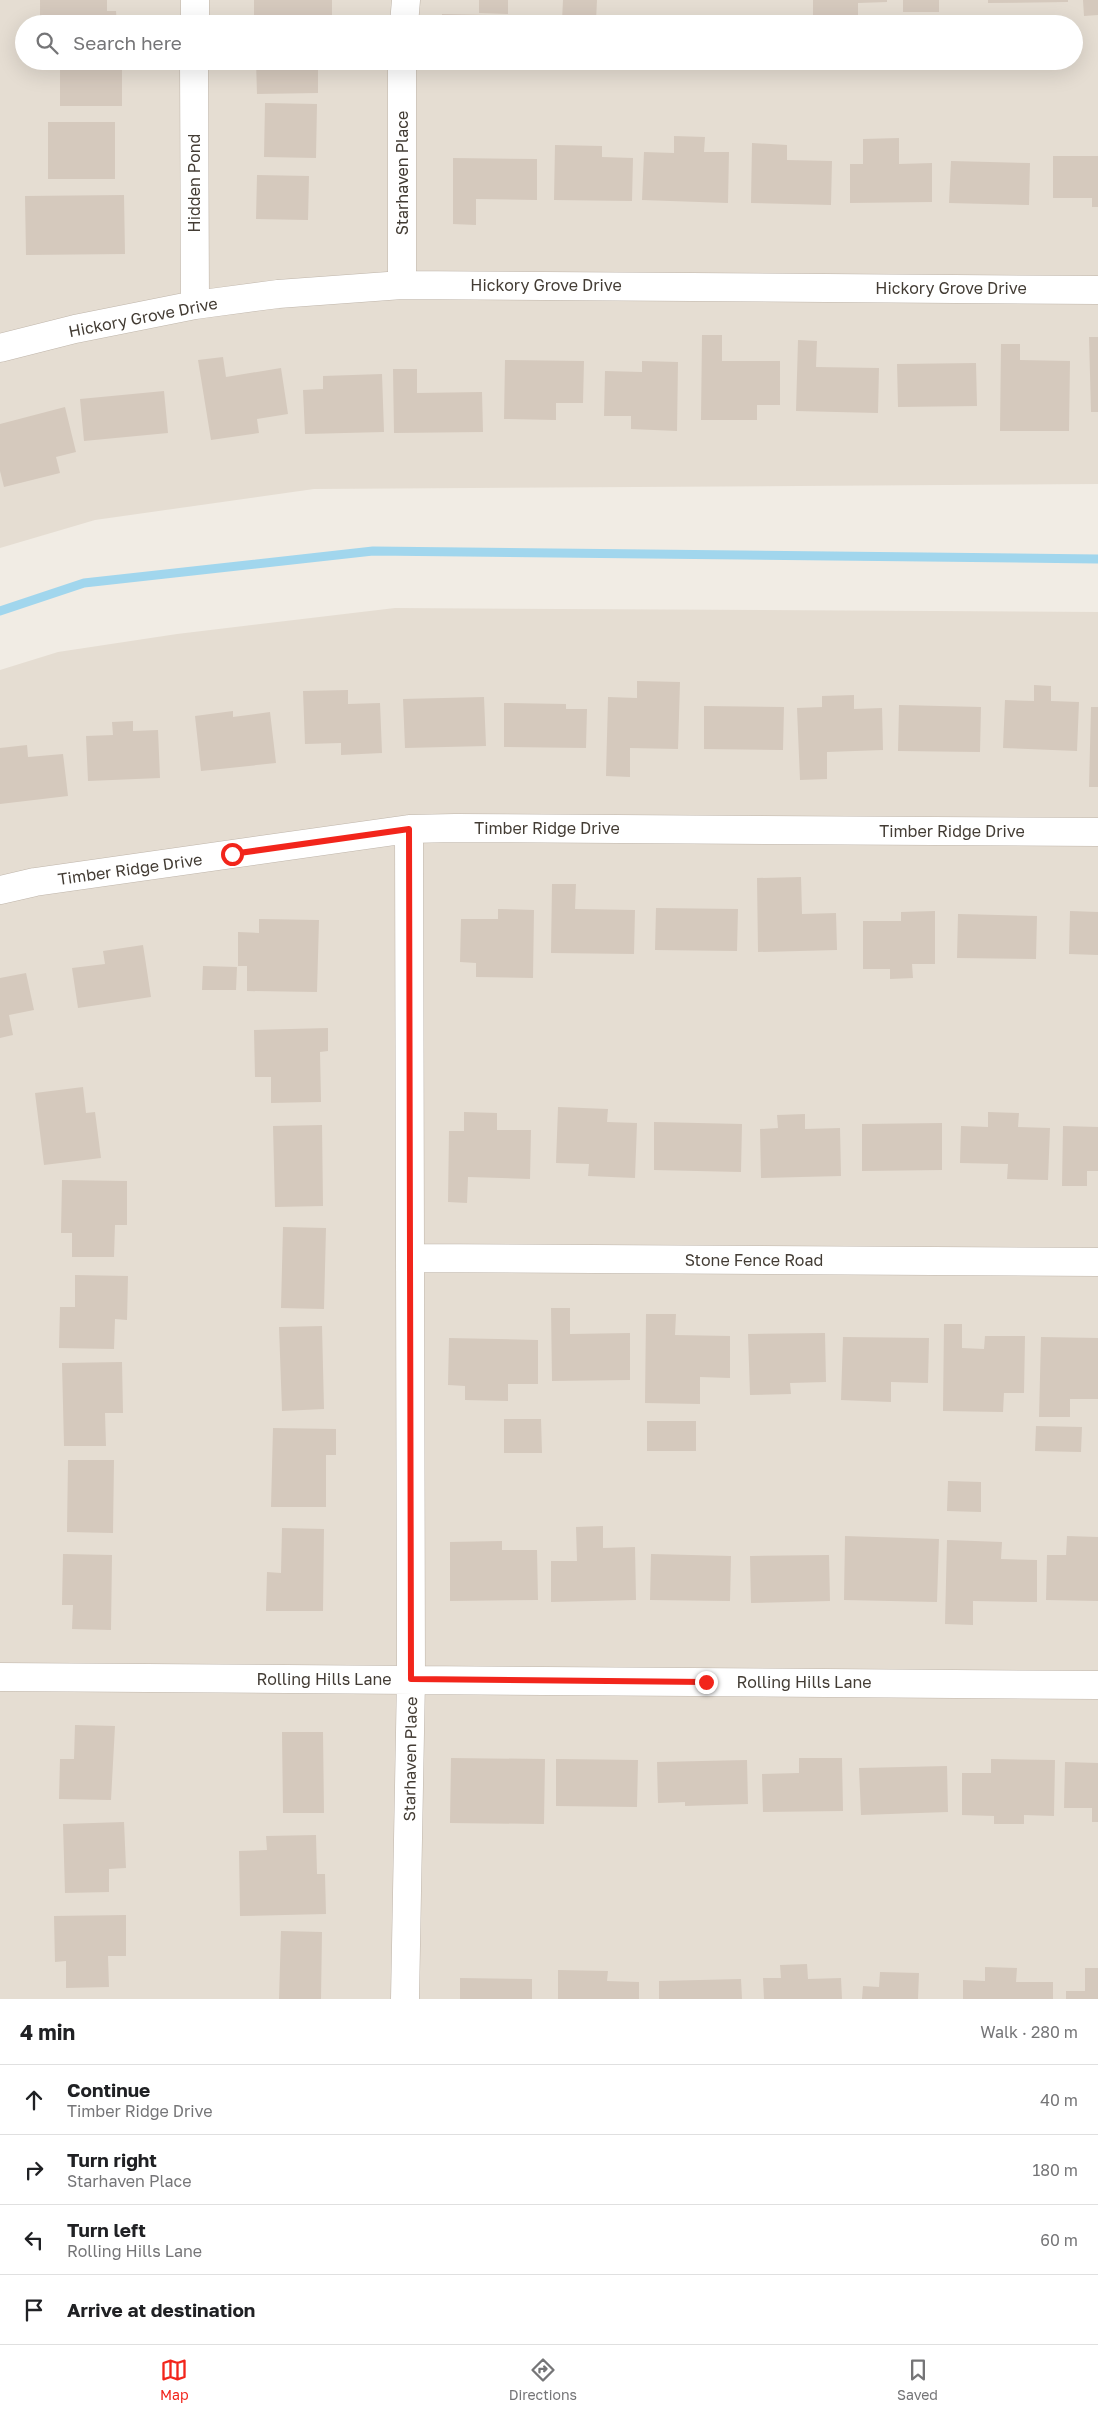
<!DOCTYPE html>
<meta charset="utf-8">
<style>
:root{--surface:#fff;--page:#f6f6f6;--text:#202124;--muted:#757577;--line:#e0e0e0;--accent:#f2251b}
body{margin:0;font-family:"Golos Text",sans-serif;background:var(--page);color:var(--text)}
.stop{position:absolute;width:15px;height:15px;margin:-11px;border:4px solid #f2251b;border-radius:50%;background:#fff}
.stop.end{background:#f2251b;border-color:#fff;box-shadow:0 1px 5px #0008}
.list{margin:0;padding:0;list-style:none}
h2{display:flex;justify-content:space-between;align-items:center;height:65px;margin:0;padding:0 20px;font-size:21px}
h2 small{font-size:16px;font-weight:400;color:var(--muted)}
.list li{display:grid;grid-template-columns:32px 1fr auto;gap:15px;align-items:center;box-sizing:border-box;height:70px;padding:0 20px;border-top:1px solid var(--line)}
.list b{display:block;font-size:19px;white-space:nowrap}
.list p{margin:0;font-size:16px;white-space:nowrap;color:var(--muted)}
.list em{font-size:16px;font-style:normal;color:var(--muted)}
.icon{flex:none;width:28px;height:28px;fill:none;stroke:currentColor;stroke-width:2;stroke-linecap:round;stroke-linejoin:round}
.map{position:relative;flex:none;width:1098px;height:1999px;overflow:hidden}
.search{position:absolute;background:var(--surface);box-shadow:0 5px 20px #0002;left:15px;right:15px;top:15px;height:55px;display:flex;align-items:center;gap:12px;box-sizing:border-box;padding:0 18px;border-radius:28px;color:var(--muted);font-size:19px}
.sheet{height:345px;background:var(--surface)}
nav{display:flex;justify-content:space-around;align-items:center;box-sizing:border-box;height:70px;border-top:1px solid var(--line);background:var(--surface);font-size:14px;color:var(--muted)}
nav a{display:grid;justify-items:center;gap:2px}
nav .on{color:var(--accent)}
.map>svg:first-child{display:block}
</style>
<div class="map">
<svg width="1098" height="1999" viewBox="0 0 1098 1999">
<rect width="100%" height="100%" fill="#f1ece4"/>
<path fill="#e5ddd2" fill-rule="evenodd" d="M 0,0 L 1098,0 L 1098,484 L 314,489 L 95,520 L 0,548 ZM 24,24 L 1074,24 L 1074,61 L 24,61 Z
M 395,608 L 1098,612 L 1098,1999 L 0,1999 L 0,670 L 58,652 L 177,634 Z"/>
<g fill="none" stroke-linecap="round" stroke-linejoin="round">
<path stroke="#a1d6ed" stroke-width="9" d="M 0,611 L 84,583 L 373,551 L 1098,559"/>
</g>
<path fill="#d5c9bd" d="M 40,0 L 107,0 L 107,11 L 116,11 L 117,24 L 40,24 Z
M 254,0 L 332,0 L 332,22 L 254,22 Z
M 479,0 L 508,0 L 508,14 L 479,13 Z
M 563,0 L 597,0 L 596,21 L 562,21 Z
M 813,0 L 887,0 L 887,2 L 858,3 L 858,16 L 813,16 Z
M 903,0 L 939,0 L 939,12 L 903,12 Z
M 988,0 L 1068,0 L 1068,2 L 988,3 Z
M 1083,0 L 1098,0 L 1098,15 L 1084,16 Z
M 442,14 L 488,15 L 488,24 L 442,24 Z
M 60,61 L 122,61 L 122,106 L 60,106 Z
M 256,61 L 318,61 L 318,93 L 257,94 Z
M 265,103 L 317,104 L 316,158 L 264,157 Z
M 48,122 L 115,122 L 115,179 L 48,179 Z
M 674,136 L 705,137 L 704,152 L 729,152 L 728,203 L 642,200 L 644,152 L 674,153 Z
M 899,138 L 899,164 L 932,163 L 932,202 L 850,203 L 850,164 L 863,164 L 863,139 Z
M 752,143 L 787,145 L 787,160 L 832,161 L 831,205 L 751,203 Z
M 555,145 L 602,146 L 602,157 L 633,158 L 632,201 L 554,200 Z
M 1053,156 L 1098,156 L 1098,207 L 1092,207 L 1092,198 L 1053,198 Z
M 453,158 L 537,159 L 537,200 L 476,199 L 476,225 L 453,224 Z
M 951,161 L 1030,163 L 1029,205 L 949,203 Z
M 257,175 L 309,176 L 308,220 L 256,219 Z
M 124,195 L 125,254 L 26,255 L 25,196 Z
M 702,335 L 722,335 L 722,361 L 780,361 L 780,405 L 757,405 L 757,420 L 701,420 Z
M 1089,337 L 1098,337 L 1098,412 L 1091,412 Z
M 798,340 L 817,341 L 816,367 L 879,368 L 878,413 L 796,411 Z
M 1001,344 L 1020,344 L 1020,360 L 1070,361 L 1069,431 L 1000,431 Z
M 223,357 L 226,377 L 281,368 L 288,414 L 257,419 L 259,433 L 211,440 L 198,360 Z
M 505,360 L 584,361 L 583,403 L 556,403 L 556,420 L 504,419 Z
M 642,361 L 678,362 L 677,431 L 631,429 L 631,416 L 604,416 L 605,371 L 642,372 Z
M 976,363 L 977,406 L 898,407 L 897,364 Z
M 393,369 L 417,369 L 417,393 L 482,392 L 483,432 L 394,433 Z
M 382,374 L 384,432 L 305,434 L 303,390 L 323,389 L 323,376 Z
M 164,391 L 168,433 L 84,441 L 80,399 Z
M 65,407 L 76,452 L 56,457 L 60,473 L 4,487 L 0,471 L 0,424 Z
M 637,681 L 680,682 L 678,749 L 630,748 L 630,777 L 606,776 L 608,697 L 637,698 Z
M 1034,685 L 1051,686 L 1051,701 L 1079,702 L 1077,751 L 1003,748 L 1005,700 L 1034,701 Z
M 348,690 L 348,704 L 380,703 L 382,753 L 341,755 L 341,743 L 305,744 L 303,691 Z
M 854,695 L 854,709 L 882,708 L 883,750 L 827,752 L 827,779 L 800,780 L 797,708 L 822,707 L 822,696 Z
M 484,697 L 486,746 L 405,748 L 403,699 Z
M 504,703 L 566,704 L 566,709 L 587,709 L 586,748 L 504,747 Z
M 899,705 L 981,707 L 980,752 L 898,751 Z
M 704,706 L 784,707 L 783,750 L 704,749 Z
M 1091,707 L 1098,707 L 1098,787 L 1089,787 Z
M 233,711 L 233,717 L 270,712 L 276,763 L 201,771 L 195,716 Z
M 133,721 L 133,731 L 158,730 L 160,778 L 88,781 L 86,736 L 113,735 L 112,722 Z
M 27,745 L 28,757 L 63,754 L 68,796 L 0,804 L 0,748 Z
M 801,877 L 802,914 L 836,913 L 837,950 L 758,952 L 757,878 Z
M 552,884 L 576,884 L 575,909 L 635,910 L 634,954 L 551,953 Z
M 656,908 L 738,909 L 737,951 L 655,950 Z
M 498,909 L 534,910 L 533,978 L 476,977 L 476,963 L 460,962 L 461,919 L 498,919 Z
M 935,911 L 935,964 L 912,964 L 913,978 L 890,979 L 890,969 L 863,969 L 863,921 L 901,921 L 901,912 Z
M 1070,911 L 1098,912 L 1098,955 L 1069,954 Z
M 958,914 L 1037,916 L 1036,959 L 957,958 Z
M 259,919 L 319,920 L 317,992 L 247,991 L 247,966 L 238,966 L 238,932 L 259,933 Z
M 143,945 L 151,997 L 78,1008 L 72,968 L 105,964 L 103,951 Z
M 203,966 L 237,967 L 236,990 L 202,990 Z
M 26,973 L 34,1010 L 9,1015 L 13,1035 L 0,1038 L 0,978 Z
M 328,1028 L 328,1051 L 320,1052 L 321,1102 L 271,1103 L 271,1077 L 255,1077 L 254,1030 Z
M 83,1087 L 86,1113 L 95,1112 L 101,1158 L 44,1165 L 35,1093 Z
M 558,1107 L 608,1109 L 607,1122 L 637,1123 L 635,1178 L 588,1176 L 589,1164 L 556,1163 Z
M 464,1112 L 497,1113 L 497,1130 L 531,1130 L 530,1179 L 468,1177 L 467,1203 L 448,1202 L 449,1131 L 464,1131 Z
M 988,1112 L 1019,1113 L 1018,1127 L 1050,1128 L 1048,1180 L 1007,1179 L 1008,1164 L 960,1163 L 961,1126 L 988,1127 Z
M 805,1114 L 805,1129 L 840,1128 L 841,1176 L 761,1178 L 760,1129 L 778,1128 L 777,1115 Z
M 654,1122 L 742,1124 L 741,1172 L 654,1170 Z
M 942,1123 L 942,1170 L 862,1171 L 862,1124 Z
M 322,1125 L 323,1206 L 275,1207 L 273,1126 Z
M 1063,1126 L 1098,1127 L 1098,1171 L 1087,1171 L 1087,1186 L 1062,1186 Z
M 62,1180 L 127,1181 L 127,1225 L 115,1225 L 114,1257 L 72,1257 L 72,1233 L 61,1233 Z
M 283,1227 L 326,1228 L 324,1309 L 281,1308 Z
M 75,1275 L 128,1276 L 127,1320 L 115,1319 L 114,1349 L 59,1348 L 60,1307 L 75,1307 Z
M 551,1308 L 570,1308 L 570,1334 L 630,1333 L 630,1380 L 552,1381 Z
M 646,1314 L 676,1314 L 675,1335 L 730,1336 L 730,1378 L 700,1377 L 700,1404 L 645,1403 Z
M 944,1324 L 962,1324 L 962,1348 L 984,1349 L 985,1336 L 1025,1336 L 1024,1393 L 1004,1393 L 1003,1412 L 943,1411 Z
M 322,1326 L 324,1409 L 282,1411 L 279,1327 Z
M 825,1333 L 826,1382 L 790,1383 L 791,1394 L 750,1395 L 748,1334 Z
M 843,1337 L 929,1338 L 928,1383 L 891,1382 L 891,1402 L 841,1400 Z
M 1041,1337 L 1098,1338 L 1098,1399 L 1070,1399 L 1070,1417 L 1039,1417 Z
M 449,1338 L 538,1340 L 538,1384 L 508,1384 L 508,1401 L 465,1400 L 465,1386 L 448,1385 Z
M 122,1362 L 123,1413 L 105,1413 L 106,1446 L 64,1446 L 62,1363 Z
M 504,1419 L 541,1419 L 542,1453 L 504,1453 Z
M 647,1421 L 696,1421 L 696,1451 L 647,1451 Z
M 1036,1426 L 1082,1427 L 1081,1452 L 1035,1451 Z
M 273,1428 L 336,1429 L 336,1455 L 326,1455 L 326,1507 L 271,1507 Z
M 68,1460 L 114,1460 L 113,1533 L 67,1532 Z
M 948,1481 L 981,1482 L 981,1512 L 947,1511 Z
M 603,1526 L 603,1548 L 635,1547 L 636,1600 L 551,1602 L 551,1561 L 577,1561 L 576,1527 Z
M 282,1528 L 324,1529 L 323,1611 L 266,1611 L 267,1572 L 281,1573 Z
M 845,1536 L 939,1539 L 937,1602 L 844,1600 Z
M 1067,1536 L 1098,1537 L 1098,1601 L 1046,1600 L 1047,1555 L 1066,1555 Z
M 947,1540 L 1002,1542 L 1001,1559 L 1037,1560 L 1037,1602 L 973,1601 L 973,1625 L 945,1624 Z
M 502,1541 L 502,1550 L 537,1550 L 538,1600 L 450,1601 L 450,1542 Z
M 63,1554 L 112,1555 L 111,1630 L 72,1629 L 73,1605 L 62,1605 Z
M 651,1554 L 731,1556 L 730,1601 L 650,1600 Z
M 829,1555 L 830,1601 L 751,1603 L 750,1556 Z
M 75,1725 L 115,1726 L 111,1800 L 59,1799 L 60,1759 L 74,1759 Z
M 282,1732 L 323,1732 L 324,1813 L 283,1813 Z
M 451,1758 L 545,1759 L 544,1824 L 450,1823 Z
M 799,1758 L 842,1758 L 843,1811 L 763,1812 L 762,1774 L 799,1773 Z
M 556,1759 L 638,1760 L 637,1807 L 556,1806 Z
M 991,1759 L 1055,1760 L 1054,1816 L 1024,1815 L 1024,1824 L 994,1824 L 994,1816 L 962,1815 L 962,1773 L 991,1773 Z
M 747,1760 L 748,1804 L 685,1806 L 685,1802 L 658,1803 L 657,1762 Z
M 1065,1762 L 1098,1763 L 1098,1822 L 1092,1822 L 1092,1808 L 1064,1808 Z
M 947,1766 L 948,1812 L 861,1815 L 859,1768 Z
M 124,1822 L 126,1868 L 109,1869 L 109,1892 L 65,1893 L 63,1824 Z
M 316,1835 L 317,1874 L 325,1874 L 326,1914 L 240,1916 L 239,1851 L 267,1850 L 266,1836 Z
M 126,1915 L 126,1956 L 108,1956 L 109,1987 L 66,1988 L 66,1961 L 55,1962 L 54,1916 Z
M 281,1931 L 322,1932 L 321,1999 L 279,1999 Z
M 807,1964 L 808,1979 L 841,1978 L 842,1999 L 764,1999 L 763,1978 L 781,1978 L 780,1965 Z
M 985,1967 L 1017,1968 L 1016,1982 L 1053,1982 L 1053,1999 L 963,1999 L 963,1980 L 985,1981 Z
M 1085,1968 L 1098,1968 L 1098,1999 L 1066,1999 L 1066,1991 L 1085,1991 Z
M 558,1970 L 608,1971 L 607,1981 L 639,1982 L 639,1999 L 558,1999 Z
M 880,1972 L 919,1973 L 918,1999 L 862,1999 L 863,1986 L 879,1987 Z
M 460,1978 L 532,1979 L 532,1999 L 460,1999 Z
M 741,1979 L 742,1999 L 659,1999 L 659,1981 Z"/>
<g fill="none" stroke-linecap="round" stroke-linejoin="round">
<g stroke="#bfb5aa" stroke-width="29">
<path id="street" d="M 195,24 L 195,0
M 404,24 L 406,0
M 194,61 L 195,305
M 402,61 L 402,285
M 0,348 L 75,329 L 195,305 L 278,294 L 402,285 L 1098,290
M 0,890 L 35,882 L 409,829 L 455,828 L 1098,832
M 410,1258 L 1098,1262
M 0,1677 L 1098,1685
M 405,1999 L 411,1679 L 409,829"/>
</g>
<use href="#street" stroke="#fff" stroke-width="28"/>
</g>
<g fill="none" stroke-linecap="round" stroke-linejoin="round">
<path stroke="#f2251b" stroke-width="6" d="M 232,854 L 409,829 L 411,1679 L 706,1682"/>
</g>
<g text-anchor="middle" dominant-baseline="central" stroke-width="4" stroke-linejoin="round" paint-order="stroke">
<g font-size="16" fill="#433c34" stroke="#fff">
<text transform="translate(402 173) rotate(-90)">Starhaven Place</text>
<text transform="translate(194 183) rotate(-90)">Hidden Pond</text>
<text x="546" y="285">Hickory Grove Drive</text>
<text x="951" y="288">Hickory Grove Drive</text>
<text transform="translate(143 317) rotate(-11)">Hickory Grove Drive</text>
<text x="547" y="828">Timber Ridge Drive</text>
<text x="952" y="831">Timber Ridge Drive</text>
<text transform="translate(130 869) rotate(-8)">Timber Ridge Drive</text>
<text x="754" y="1260">Stone Fence Road</text>
<text x="324" y="1679">Rolling Hills Lane</text>
<text x="804" y="1682">Rolling Hills Lane</text>
<text transform="translate(410 1759) rotate(-89)">Starhaven Place</text>
</g>
</g>
</svg>
<div class="stop" style="left:232px;top:854px"></div>
<div class="stop end" style="left:706px;top:1682px"></div>
<div class="search"><svg class="icon" aria-label="search" viewBox="0 0 24 24"><circle cx="10" cy="10" r="6"/><path d="M15 15l6 6"/></svg>Search here</div>
</div>
<section class="sheet">
<h2>4 min<small>Walk · 280 m</small></h2>
<ul class="list">
<li><svg class="icon" aria-label="ahead" viewBox="0 0 24 24"><path d="M12 20V5M6 11l6-6 6 6"/></svg><div><b>Continue</b><p>Timber Ridge Drive</p></div><em>40 m</em></li>
<li><svg class="icon" aria-label="right" viewBox="0 0 24 24"><path d="M7 20v-9h11M14 6l5 5-5 5"/></svg><div><b>Turn right</b><p>Starhaven Place</p></div><em>180 m</em></li>
<li><svg class="icon" aria-label="left" viewBox="0 0 24 24"><path d="M17 20v-9H6M10 6l-5 5 5 5"/></svg><div><b>Turn left</b><p>Rolling Hills Lane</p></div><em>60 m</em></li>
<li><svg class="icon" aria-label="arrive" viewBox="0 0 24 24"><path d="M6 21V4h12l-3 4 3 4H6"/></svg><div><b>Arrive at destination</b></div></li>
</ul>
</section>
<nav>
<a class="on"><svg class="icon" aria-label="map" viewBox="0 0 24 24"><path d="M3 6l6-2 6 2 6-2v14l-6 2-6-2-6 2zM9 4v14M15 6v14"/></svg>Map</a>
<a><svg class="icon" aria-label="directions" viewBox="0 0 24 24"><path d="M12 3l9 9-9 9-9-9zM9 14v-3h6M13 9l2 2-2 2"/></svg>Directions</a>
<a><svg class="icon" aria-label="saved" viewBox="0 0 24 24"><path d="M7 4h10v16l-5-4-5 4z"/></svg>Saved</a>
</nav>
